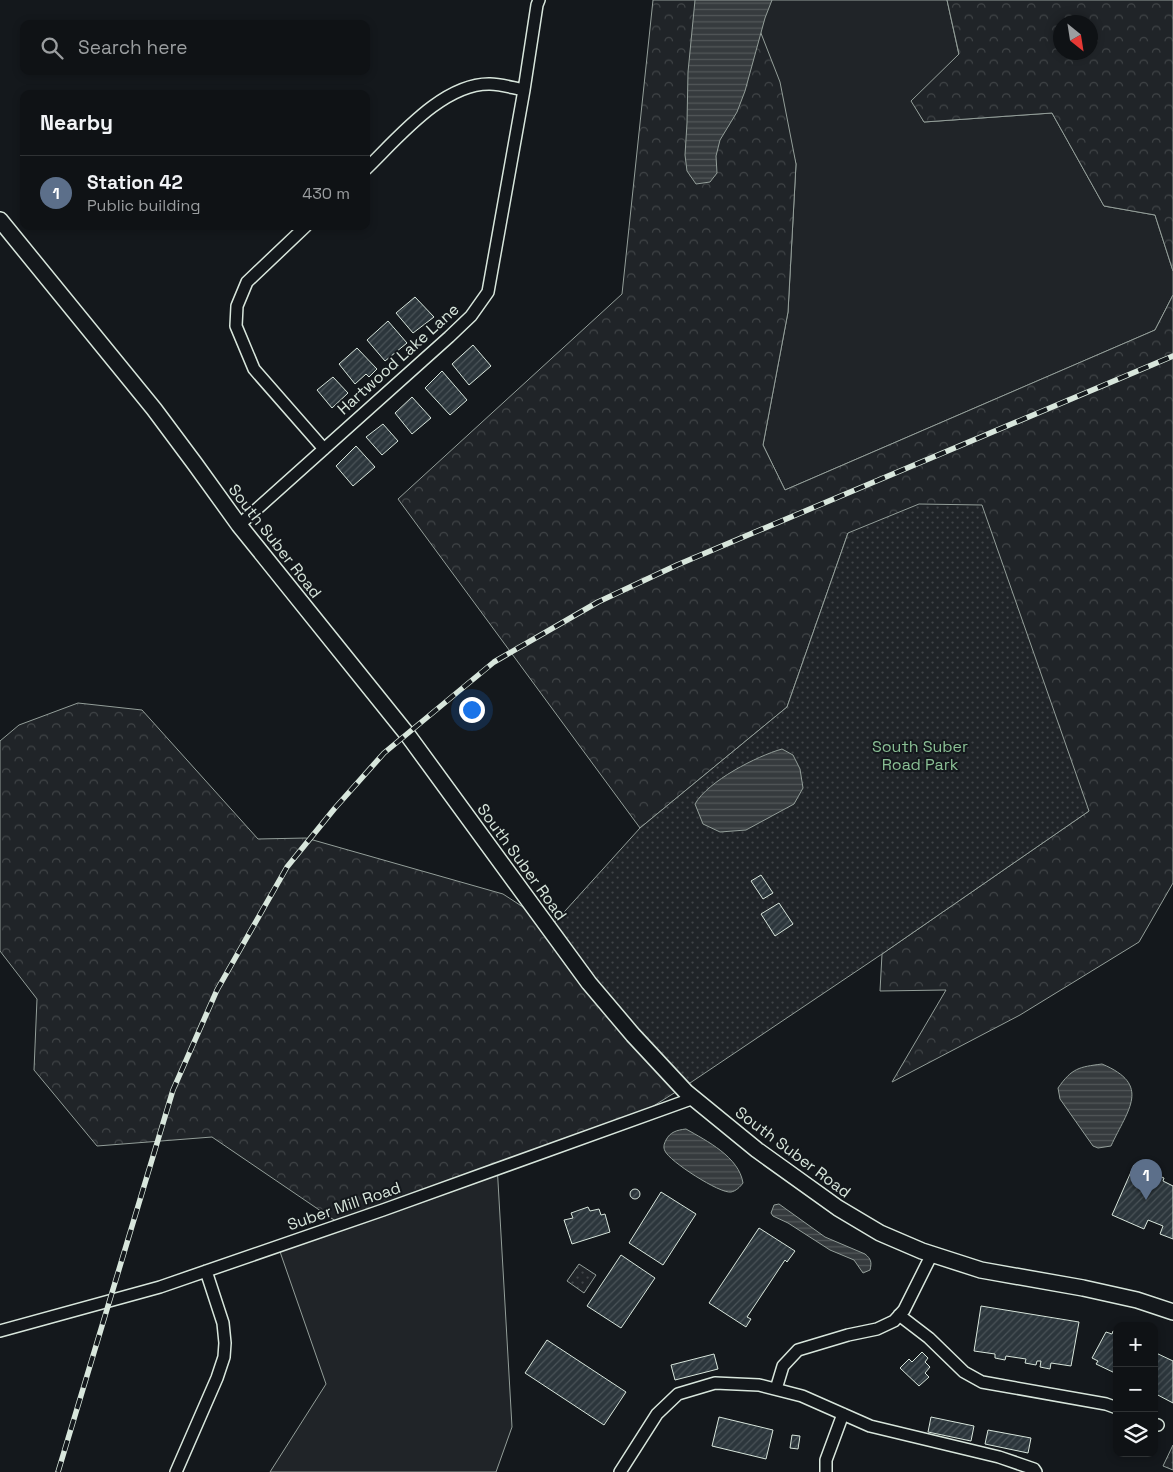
<!DOCTYPE html>
<meta charset="utf-8">
<style>
:root{--surface:#0f1215;--page:#1d2022;--text:#f1f3f6;--muted:#9b9ea0;--line:#2f3234;--accent:#7c3aed}
body{margin:0;font-family:"Space Grotesk",sans-serif;background:var(--page);color:var(--text)}
.controls{position:absolute;right:15px;bottom:15px;display:grid;overflow:hidden;border-radius:10px;box-shadow:0 2px 8px #0003}
.controls button{width:45px;height:45px;display:grid;place-items:center;padding:0;border:0;border-bottom:1px solid var(--line);background:var(--surface);color:var(--text);font:25px sans-serif}
.compass{position:absolute;left:1053px;top:15px;width:45px;height:45px;border-radius:50%;background:var(--surface);box-shadow:0 2px 8px #0003;rotate:150deg}
.you{position:absolute;left:471px;top:709px;width:18px;height:18px;margin:-12px;border:4px solid #fff;border-radius:50%;background:#1a73e8;box-shadow:0 0 0 8px #1a73e833}
.badge{display:grid;place-items:center;width:32px;height:32px;border-radius:50%;background:var(--accent);color:#fff;font-size:16px;font-weight:700}
.pin{position:absolute;translate:-50% -41px;filter:drop-shadow(0 1px 2px #0008)}
.pin::after{content:'';position:absolute;top:26px;width:18px;height:15px;background:inherit;clip-path:polygon(0 0,100% 0,50% 100%)}
.list{margin:0;padding:0;list-style:none}
h2{display:flex;justify-content:space-between;align-items:center;height:65px;margin:0;padding:0 20px;font-size:21px}
h2 small{font-size:16px;font-weight:400;color:var(--muted)}
.list li{display:grid;grid-template-columns:32px 1fr auto;gap:15px;align-items:center;box-sizing:border-box;height:75px;padding:0 20px;border-top:1px solid var(--line)}
.list b{display:block;font-size:19px;white-space:nowrap}
.list p{margin:0;font-size:16px;white-space:nowrap;color:var(--muted)}
.list em{font-size:16px;font-style:normal;color:var(--muted)}
.icon{flex:none;width:28px;height:28px;fill:none;stroke:currentColor;stroke-width:2;stroke-linecap:round;stroke-linejoin:round}
.map{position:relative;flex:none;width:1173px;height:1472px;overflow:hidden}
.search{position:absolute;background:var(--surface);box-shadow:0 2px 8px #0003;left:20px;top:20px;width:350px;height:55px;display:flex;align-items:center;gap:12px;box-sizing:border-box;padding:0 18px;border-radius:10px;color:var(--muted);font-size:19px}
.panel{position:absolute;background:var(--surface);box-shadow:0 2px 8px #0003;left:20px;top:90px;width:350px;height:140px;border-radius:10px}
.map>svg:first-child{display:block}
</style>
<div class="map">
<svg width="1173" height="1472" viewBox="0 0 1173 1472">
<defs>
<pattern id="forest-crowns" width="20" height="18" patternUnits="userSpaceOnUse" patternTransform="scale(1.25)"><rect width="20" height="18" fill="#202428"/><path d="M2 6a3 3 0 1 1 6 0M12 15a3 3 0 1 1 6 0" fill="none" stroke="#404447"/></pattern>
<pattern id="park-dots" width="8" height="8" patternUnits="userSpaceOnUse" patternTransform="scale(1.25)"><rect width="8" height="8" fill="#202428"/><path d="M2 2h.1M6 6h.1" fill="none" stroke="#404447" stroke-width="1.8" stroke-linecap="round"/></pattern>
<pattern id="water-rules" width="6" height="5" patternUnits="userSpaceOnUse" patternTransform="scale(1.25)"><rect width="6" height="5" fill="#363b3e"/><path d="M0 2.5h6" fill="none" stroke="#525759"/></pattern>
<pattern id="building-hatch" width="6" height="6" patternUnits="userSpaceOnUse" patternTransform="scale(1.25)"><rect width="6" height="6" fill="#2c363c"/><path d="M-1 1l2-2M0 6l6-6M5 7l2-2" fill="none" stroke="#4a5358"/></pattern>
</defs>
<rect width="100%" height="100%" fill="#14181c"/>
<path fill="#202428" stroke="#939e99" d="M 770,0 L 947,0 L 959,55 L 912,101 L 924,122 L 1052,113 L 1104,206 L 1155,215 L 1173,271 L 1173,295 L 1155,330 L 785,490 L 763,445 L 788,312 L 796,164 L 757,22 Z
M 497,1164 L 512,1427 L 496,1472 L 270,1472 L 326,1384 L 278,1246 Z"/>
<path fill="url(#forest-crowns)" stroke="#939e99" fill-rule="evenodd" d="M 653,0 L 770,0 L 757,23 L 780,82 L 796,164 L 788,312 L 763,445 L 785,490 L 1155,330 L 1173,295 L 1173,883 L 1139,942 L 1020,1015 L 892,1082 L 946,990 L 880,991 L 882,954 L 1089,811 L 848,533 L 787,707 L 640,828 L 398,499 L 622,294 Z
M 947,0 L 1173,0 L 1173,271 L 1155,215 L 1104,206 L 1052,113 L 924,122 L 911,101 L 959,54 ZM 1060,22 L 1090,22 L 1090,52 L 1060,52 Z
M 78,703 L 142,710 L 258,839 L 306,838 L 503,894 L 549,924 L 687,1085 L 647,1110 L 337,1222 L 212,1137 L 97,1146 L 34,1070 L 37,999 L 0,951 L 0,741 L 19,725 Z"/>
<path fill="url(#park-dots)" stroke="#939e99" d="M 919,504 L 982,505 L 1089,811 L 882,954 L 687,1085 L 633,1031 L 549,924 L 556,921 L 640,828 L 787,707 L 848,533 Z
M 579,1264 L 596,1275 L 584,1293 L 567,1281 Z
M 1173,1445 L 1173,1470 L 1163,1466 Z"/>
<path fill="url(#water-rules)" stroke="#939e99" d="M 695,0 L 772,0 L 765,18 L 745,91 L 737,112 L 720,140 L 716,156 L 717,173 L 710,182 L 696,184 L 687,171 L 685,155 L 687,123 L 688,72 Z
M 782,749 L 793,755 L 800,769 L 803,788 L 794,804 L 746,830 L 720,832 L 703,824 L 695,804 C 708,781 757,756 782,749 Z
M 1102,1064 C 1152,1085 1128,1109 1111,1146 L 1098,1148 L 1093,1146 L 1060,1099 L 1058,1088 C 1072,1068 1079,1067 1102,1064 Z
M 686,1129 C 707,1141 739,1157 743,1183 C 740,1187 736,1191 731,1192 C 720,1194 669,1161 665,1151 C 663,1147 664,1144 666,1140 C 670,1132 677,1130 686,1129 Z
M 779,1204 L 825,1237 L 865,1254 C 871,1259 872,1262 870,1270 L 863,1273 L 854,1260 L 830,1250 L 788,1223 L 773,1216 L 771,1213 L 774,1205 Z"/>
<path fill="url(#building-hatch)" stroke="#d8e6dc" d="M 415,297 L 434,317 L 413,333 L 396,313 Z
M 388,321 L 407,343 L 385,361 L 367,340 Z
M 473,345 L 491,366 L 469,385 L 452,364 Z
M 357,348 L 377,369 L 369,377 L 366,374 L 355,384 L 339,364 Z
M 442,371 L 467,400 L 450,415 L 425,388 Z
M 333,377 L 348,393 L 332,408 L 317,390 Z
M 412,397 L 431,418 L 412,434 L 395,413 Z
M 383,424 L 398,441 L 382,455 L 366,437 Z
M 356,446 L 375,467 L 353,486 L 336,466 Z
M 761,875 L 773,893 L 763,899 L 751,881 Z
M 779,903 L 793,924 L 775,936 L 761,914 Z
M 1134,1165 L 1164,1178 L 1163,1181 L 1173,1186 L 1173,1239 L 1160,1234 L 1163,1226 L 1148,1220 L 1144,1229 L 1112,1215 Z
M630 1194a5 5 0 1 1 10 0a5 5 0 1 1-10 0Z
M 661,1192 L 696,1214 L 663,1265 L 629,1243 Z
M 588,1207 L 590,1211 L 599,1209 L 601,1215 L 605,1214 L 610,1232 L 572,1244 L 564,1220 L 573,1218 L 571,1213 Z
M 759,1228 L 795,1251 L 787,1262 L 785,1260 L 747,1317 L 751,1319 L 746,1327 L 709,1303 Z
M 621,1255 L 655,1278 L 621,1328 L 587,1306 Z
M 981,1306 L 1079,1322 L 1071,1366 L 1051,1363 L 1050,1369 L 1040,1367 L 1041,1361 L 1037,1361 L 1036,1365 L 1025,1363 L 1026,1359 L 1006,1356 L 1005,1360 L 995,1358 L 995,1354 L 974,1351 Z
M 1113,1331 L 1117,1333 L 1117,1374 L 1096,1364 L 1098,1361 L 1092,1358 L 1106,1332 L 1112,1334 Z
M 547,1340 L 626,1392 L 604,1425 L 525,1373 Z
M 922,1352 L 928,1358 L 925,1362 L 930,1367 L 925,1373 L 929,1377 L 919,1386 L 900,1368 L 909,1359 L 912,1362 Z
M 1154,1352 L 1173,1361 L 1173,1403 L 1154,1393 Z
M 714,1354 L 718,1369 L 675,1380 L 671,1365 Z
M 719,1417 L 773,1430 L 766,1459 L 712,1446 Z
M 931,1417 L 974,1426 L 971,1441 L 928,1432 Z
M 988,1430 L 1031,1438 L 1028,1453 L 985,1444 Z
M 792,1435 L 800,1436 L 798,1449 L 790,1448 Z"/>
<g fill="none" stroke-linecap="round" stroke-linejoin="round">
<g stroke="#d8e6dc" stroke-width="14">
<path id="minor" d="M 366,169 C 398,138 443,83 490,84 C 501,84 513,88 524,90
M 306,226 L 247,282 L 237,306 L 236,326 L 254,369 L 324,449
M 239,525 L 449,337 L 471,316 L 488,292 L 524,90 L 537,5 L 539,0
M 899,1315 L 929,1338 L 964,1372 L 982,1382 L 1106,1404 L 1117,1408
M 0,1331 L 160,1287 L 383,1210 L 694,1098
M 776,1389 L 783,1366 L 798,1350 L 848,1335 L 877,1329 L 894,1321 L 904,1310 L 932,1254
M 1154,1424 L 1158,1425
M 176,1472 L 217,1378 L 224,1357 L 225,1343 L 223,1323 L 206,1271
M 620,1472 L 657,1414 L 678,1394 L 715,1383 L 759,1385 L 802,1396 L 870,1426 L 999,1457 L 1034,1469 L 1036,1472
M 826,1472 L 826,1460 L 843,1414"/>
</g>
<g stroke="#d8e6dc" stroke-width="18">
<path id="tertiary" d="M 0,220 L 154,409 L 195,464 L 239,525 L 407,734 L 589,983 L 633,1035 L 686,1092 L 757,1150 L 838,1208 L 880,1233 L 922,1251 L 981,1270 L 1083,1288 L 1137,1300 L 1173,1312"/>
</g>
<use href="#minor" stroke="#14181c" stroke-width="11"/>
<use href="#tertiary" stroke="#14181c" stroke-width="15"/>
<g stroke="#d8e6dc" stroke-width="5.5">
<path id="rail" d="M 58,1472 L 173,1090 L 217,990 L 287,867 L 335,808 L 384,753 L 494,662 L 598,602 L 677,565 L 1173,356"/>
</g>
<use href="#rail" stroke="#14181c" stroke-width="4" stroke-dasharray="11" stroke-linecap="butt"/>
</g>
<g text-anchor="middle" dominant-baseline="central" stroke-width="4" stroke-linejoin="round" paint-order="stroke">
<g font-size="16" fill="#d8e6dc" stroke="#14181c">
<text transform="translate(398 359) rotate(-42)">Hartwood Lake Lane</text>
<text transform="translate(275 541) rotate(52)">South Suber Road</text>
<text transform="translate(522 862) rotate(54)">South Suber Road</text>
<text transform="translate(793 1152) rotate(37)">South Suber Road</text>
<text transform="translate(344 1206) rotate(-19)">Suber Mill Road</text>
</g>
<g font-size="16" fill="#8ac095" stroke="#14181c">
<text x="920" y="746">South Suber<tspan x="920" dy="18">Road Park</tspan></text>
</g>
</g>
</svg>
<div class="controls">
<button>+</button>
<button>−</button>
<button><svg class="icon" aria-label="layers" viewBox="0 0 24 24"><path d="M12 4l9 5-9 5-9-5zM3 14l9 5 9-5"/></svg></button>
</div>
<svg class="compass" viewBox="-18 -18 36 36"><path d="M0-13l5 13h-10z" fill="#e53935"/><path d="M0 13l5-13h-10z" fill="#9b9ea0"/></svg>
<div class="you"></div>
<div class="pin badge" style="left:1146px;top:1200px;background:#5c6f8a">1</div>
<div class="search"><svg class="icon" aria-label="search" viewBox="0 0 24 24"><circle cx="10" cy="10" r="6"/><path d="M15 15l6 6"/></svg>Search here</div>
<section class="panel">
<h2>Nearby<small></small></h2>
<ul class="list">
<li><span class="badge" style="background:#5c6f8a">1</span><div><b>Station 42</b><p>Public building</p></div><em>430 m</em></li>
</ul>
</section>
</div>
